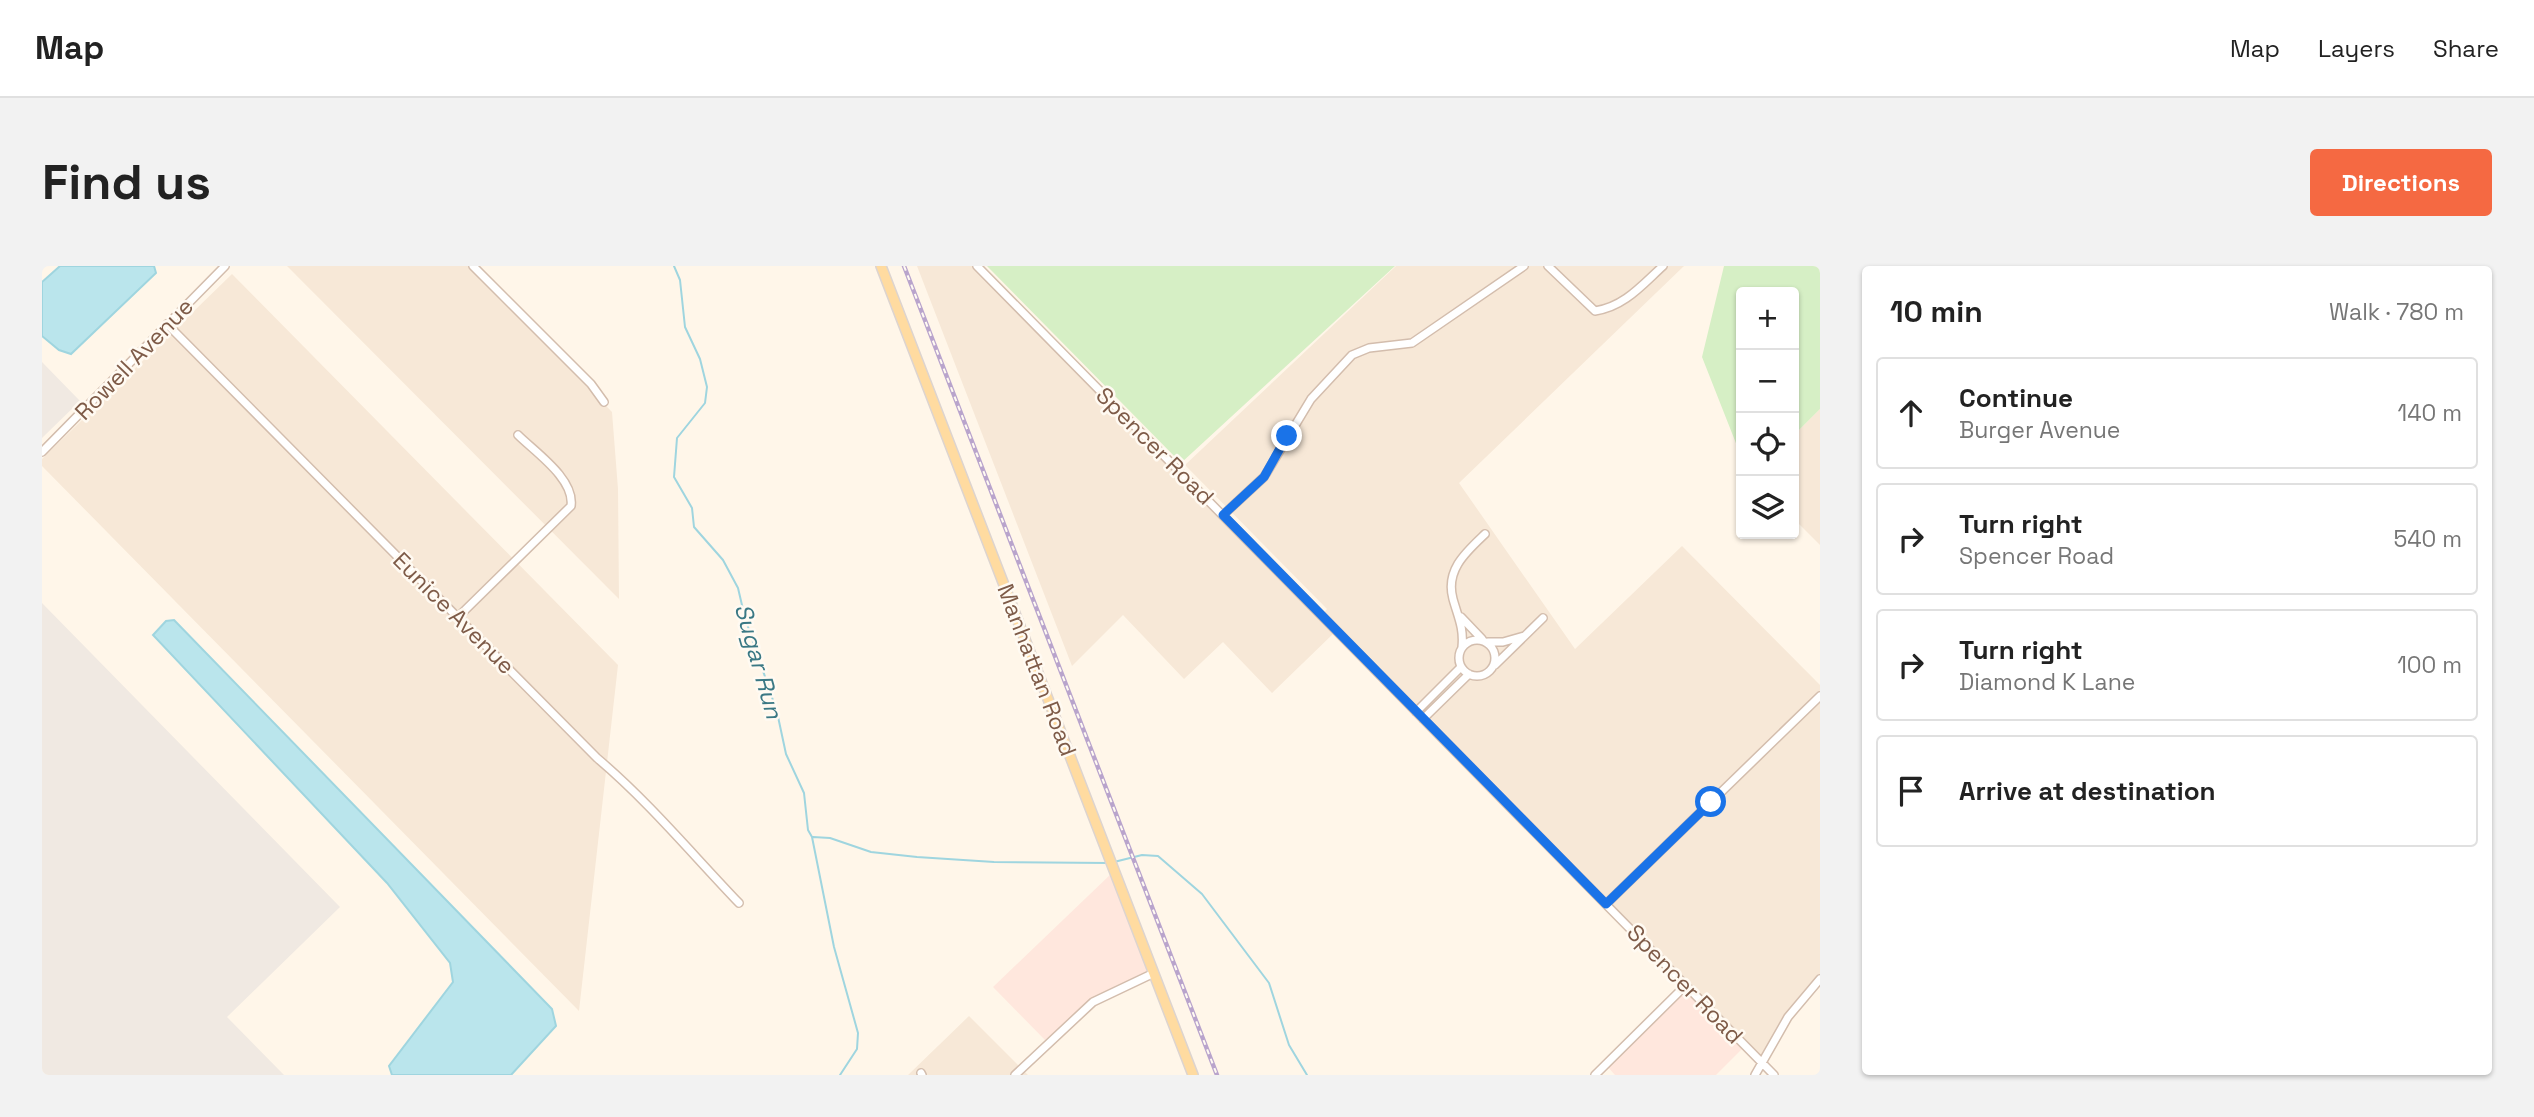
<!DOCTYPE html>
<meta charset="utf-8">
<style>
:root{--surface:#fff;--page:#f2f2f2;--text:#222;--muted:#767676;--line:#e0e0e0;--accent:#f56942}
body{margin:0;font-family:"Space Grotesk",sans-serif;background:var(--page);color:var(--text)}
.controls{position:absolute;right:21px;top:21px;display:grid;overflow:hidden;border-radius:7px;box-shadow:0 2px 5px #0004}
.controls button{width:63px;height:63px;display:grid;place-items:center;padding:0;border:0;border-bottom:2px solid var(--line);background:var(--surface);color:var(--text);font:35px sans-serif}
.stop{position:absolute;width:21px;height:21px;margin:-16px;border:5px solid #1a73e8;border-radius:50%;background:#fff}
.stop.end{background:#1a73e8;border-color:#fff;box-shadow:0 2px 7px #0008}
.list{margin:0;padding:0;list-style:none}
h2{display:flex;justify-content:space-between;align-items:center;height:91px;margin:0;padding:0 28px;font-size:30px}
h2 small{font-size:23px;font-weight:400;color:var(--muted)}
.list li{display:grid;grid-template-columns:46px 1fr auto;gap:21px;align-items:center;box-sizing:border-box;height:112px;margin:0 14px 14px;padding:0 14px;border:2px solid var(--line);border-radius:7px}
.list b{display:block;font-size:26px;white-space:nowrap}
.list p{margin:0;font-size:23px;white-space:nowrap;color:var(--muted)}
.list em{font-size:23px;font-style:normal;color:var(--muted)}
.icon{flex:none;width:38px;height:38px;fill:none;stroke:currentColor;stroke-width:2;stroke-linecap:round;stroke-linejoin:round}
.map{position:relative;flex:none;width:1778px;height:809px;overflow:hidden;border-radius:7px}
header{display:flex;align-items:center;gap:42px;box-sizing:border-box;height:98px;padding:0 35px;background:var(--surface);border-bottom:2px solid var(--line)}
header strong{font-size:33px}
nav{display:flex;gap:38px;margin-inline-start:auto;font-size:24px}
.intro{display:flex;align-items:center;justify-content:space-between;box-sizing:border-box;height:168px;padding:0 42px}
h1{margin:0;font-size:49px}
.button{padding:18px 32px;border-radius:7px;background:var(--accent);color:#fff;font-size:24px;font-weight:700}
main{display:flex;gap:42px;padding:0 42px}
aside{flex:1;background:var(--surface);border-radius:7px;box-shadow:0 2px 5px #0004}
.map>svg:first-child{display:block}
</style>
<header>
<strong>Map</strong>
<nav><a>Map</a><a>Layers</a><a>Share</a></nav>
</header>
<div class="intro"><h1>Find us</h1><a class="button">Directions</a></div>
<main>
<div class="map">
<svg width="1778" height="809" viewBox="0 0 1778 809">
<rect width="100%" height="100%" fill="#fff6e9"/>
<path fill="#f7e8d7" d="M 245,0 L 426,0 L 570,146 L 576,223 L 577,333 Z
M 875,0 L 930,0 L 1292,367 L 1230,427 L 1181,376 L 1142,413 L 1081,349 L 1030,400 Z
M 1354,0 L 1642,0 L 1417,217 L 1533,383 L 1640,280 L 1778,419 L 1778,429 L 1564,635 L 1280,349 L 1285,343 L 1143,199 Z
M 190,8 L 576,399 L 537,745 L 0,200 L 0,193 Z
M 1778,143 L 1778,279 L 1752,253 L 1752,169 Z
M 1778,432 L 1778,711 L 1719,793 L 1567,638 Z
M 927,750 L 986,809 L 866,809 Z"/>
<path fill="#ffe7dd" d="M 1070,607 L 1108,706 L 1050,734 L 1003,774 L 951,721 Z
M 1645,721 L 1702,781 L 1674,809 L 1573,809 L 1565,800 Z"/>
<path fill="#f0e9e2" d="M 0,96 L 38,135 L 0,172 Z
M 0,337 L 298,641 L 185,751 L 242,809 L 0,809 Z"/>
<path fill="#d6efc5" d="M 945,0 L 1353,0 L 1139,197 Z
M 1682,0 L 1778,0 L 1778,143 L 1752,169 L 1752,26 L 1699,26 L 1699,190 L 1660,91 Z"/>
<path fill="#bae5ec" stroke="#9fd5df" stroke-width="2" d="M 18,0 L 112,0 L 114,7 L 29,88 L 17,84 L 0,70 L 0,16 Z
M 132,354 L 510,743 L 514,760 L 469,809 L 350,809 L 347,800 L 411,716 L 408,697 L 345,617 L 111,369 L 124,355 Z"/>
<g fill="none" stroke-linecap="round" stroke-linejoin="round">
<path stroke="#9fd5df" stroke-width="2" d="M 632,0 L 638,14 L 643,61 L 658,93 L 665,121 L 663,137 L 635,172 L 632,211 L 650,242 L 652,261 L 681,294 L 696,322 L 703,352 L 735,446 L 744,488 L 762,527 L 766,564 L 770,571 L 792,681 L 816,767 L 815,783 L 798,809
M 771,571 L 788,572 L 829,586 L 875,591 L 952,596 L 1067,597
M 1072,596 L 1100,589 L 1116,590 L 1160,628 L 1227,717 L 1247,779 L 1265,809"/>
<g stroke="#d3bdad" stroke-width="10">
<path id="minor" d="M 431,0 L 549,118 L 562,136
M 935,0 L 1732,809
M 1506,0 L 1553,45 C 1582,41 1600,19 1621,0
M 125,58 L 555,492 C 607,536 650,588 697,637
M 0,186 L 183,0
M 1181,249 L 1222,211 L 1269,133 L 1310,89 L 1327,82 L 1370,77 L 1482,0
M 416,351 L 529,240 C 533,213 493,186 476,169
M 1419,351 L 1440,373
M1417 392a18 18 0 1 1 36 0a18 18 0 1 1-36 0Z
M 1446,376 L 1461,376 L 1482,370
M 1420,381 C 1422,362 1416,351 1411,333 C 1403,304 1424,286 1443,268
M 1453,399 L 1501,352
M 1374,446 L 1419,401
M 1381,453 L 1427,408
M 1564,638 L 1778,430
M 879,807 L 880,809
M 973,809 L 1051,736 L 1112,707
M 1553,809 L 1644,719
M 1713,809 L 1746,751 L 1778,713"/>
</g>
<g stroke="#ddd4cf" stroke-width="12">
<path id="major" d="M 839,0 L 1151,809"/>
</g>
<use href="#minor" stroke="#fff" stroke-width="7"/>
<use href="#major" stroke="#ffdba0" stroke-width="9"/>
<g stroke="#b9a4cc" stroke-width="4.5">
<path id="rail" d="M 862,0 L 1175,809"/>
</g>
<use href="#rail" stroke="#fffaf2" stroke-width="2" stroke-dasharray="5" stroke-linecap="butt"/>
</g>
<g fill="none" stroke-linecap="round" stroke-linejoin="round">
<path stroke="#1a73e8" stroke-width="9" d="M 1245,170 L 1222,211 L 1181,249 L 1564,638 L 1669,536"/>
</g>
<g text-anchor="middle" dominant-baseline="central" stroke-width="5" stroke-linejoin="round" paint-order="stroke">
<g font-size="23" fill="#7e5b48" stroke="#fffaf2">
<text transform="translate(92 93) rotate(-46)">Rowell Avenue</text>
<text transform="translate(1113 180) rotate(45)">Spencer Road</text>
<text transform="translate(412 347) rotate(45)">Eunice Avenue</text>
<text transform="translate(995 404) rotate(69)">Manhattan Road</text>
<text transform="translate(1643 718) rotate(46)">Spencer Road</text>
</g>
<g font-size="24" font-style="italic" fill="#3a7884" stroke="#fffaf2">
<text transform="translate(717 395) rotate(74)">Sugar Run</text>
</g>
</g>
</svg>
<div class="controls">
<button>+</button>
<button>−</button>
<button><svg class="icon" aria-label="locate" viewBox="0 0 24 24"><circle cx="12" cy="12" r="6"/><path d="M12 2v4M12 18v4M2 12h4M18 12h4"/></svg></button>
<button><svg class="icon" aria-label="layers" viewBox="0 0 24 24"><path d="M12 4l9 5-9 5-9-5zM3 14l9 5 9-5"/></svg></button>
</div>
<div class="stop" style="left:1669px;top:536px"></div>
<div class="stop end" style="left:1245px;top:170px"></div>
</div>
<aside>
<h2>10 min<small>Walk · 780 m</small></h2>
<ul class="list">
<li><svg class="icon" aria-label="ahead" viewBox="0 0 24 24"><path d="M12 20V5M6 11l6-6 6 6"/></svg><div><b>Continue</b><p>Burger Avenue</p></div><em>140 m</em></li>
<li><svg class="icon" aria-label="right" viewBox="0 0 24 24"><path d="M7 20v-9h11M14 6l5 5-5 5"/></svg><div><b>Turn right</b><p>Spencer Road</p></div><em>540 m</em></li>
<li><svg class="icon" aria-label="right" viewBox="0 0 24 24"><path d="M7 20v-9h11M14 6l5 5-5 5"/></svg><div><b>Turn right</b><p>Diamond K Lane</p></div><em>100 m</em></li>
<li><svg class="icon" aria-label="arrive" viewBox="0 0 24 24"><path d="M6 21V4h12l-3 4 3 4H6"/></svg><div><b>Arrive at destination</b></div></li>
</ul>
</aside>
</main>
